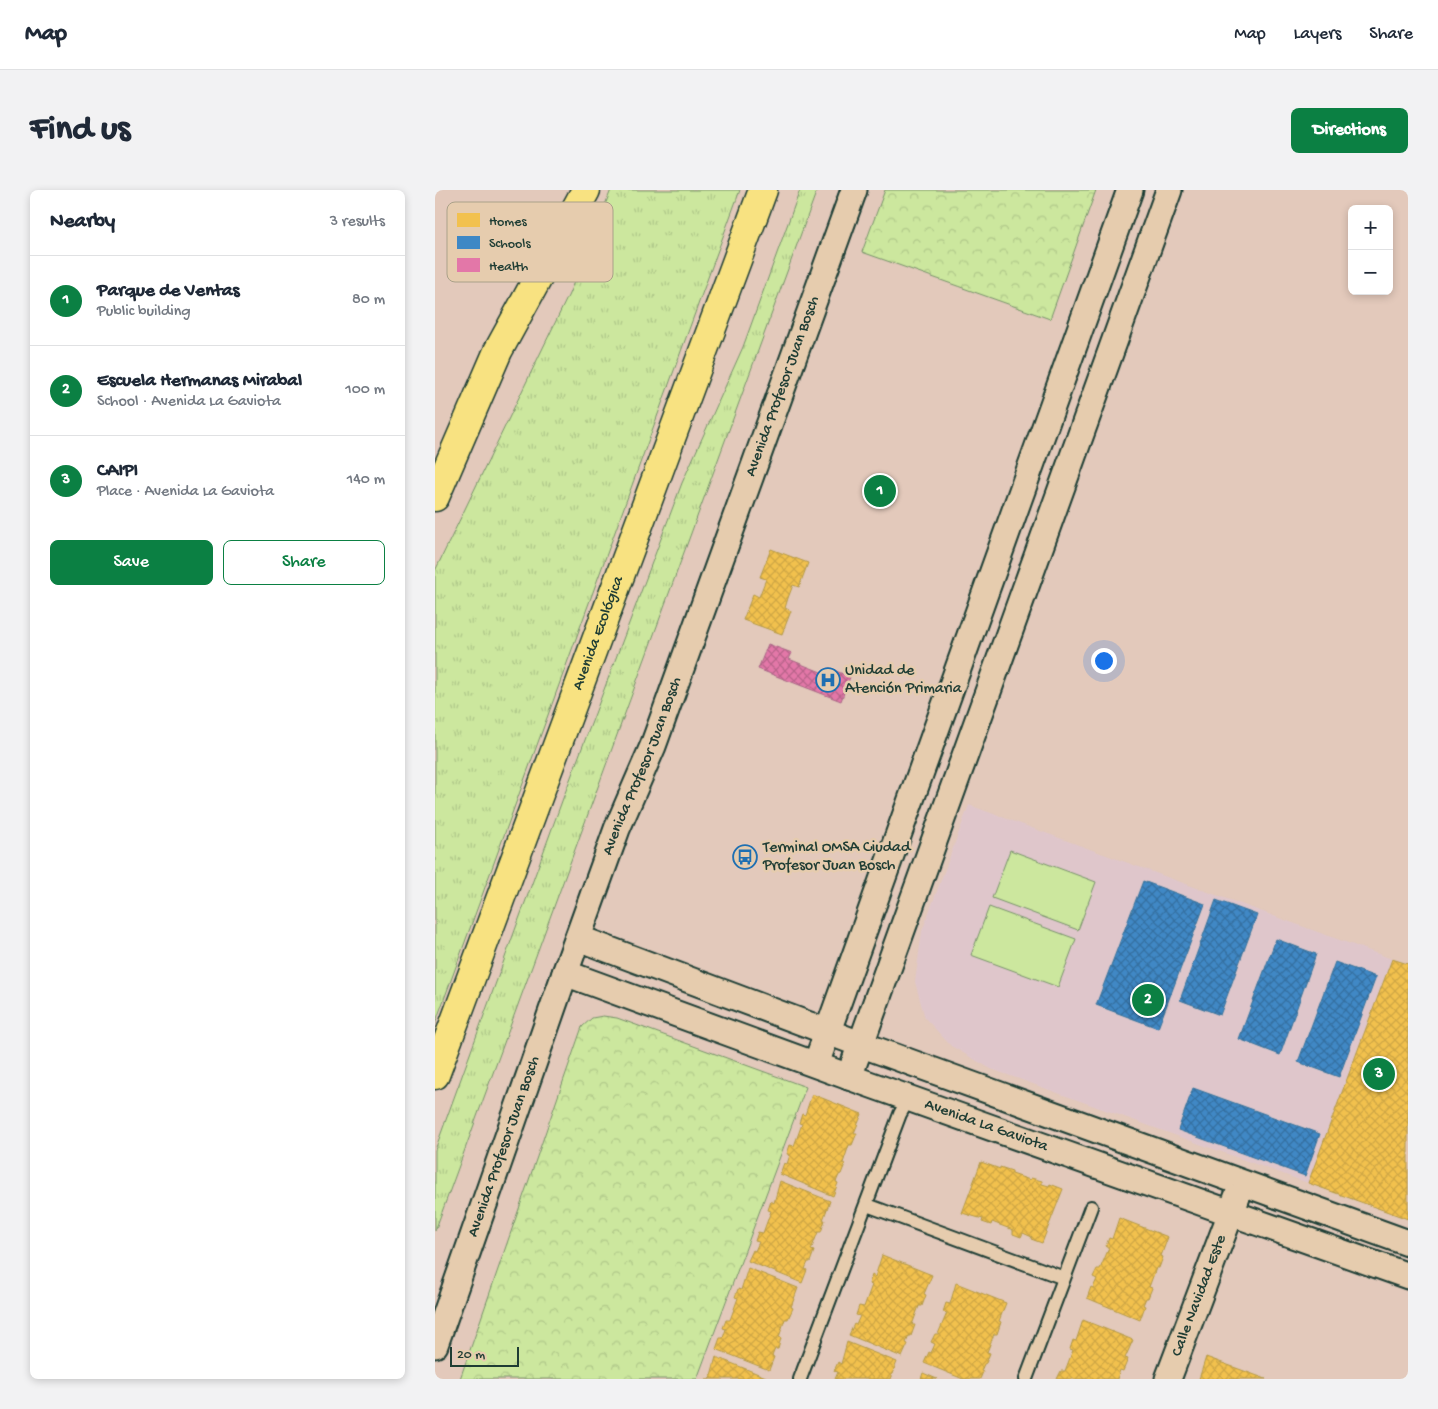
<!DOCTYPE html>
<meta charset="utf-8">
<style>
:root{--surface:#fff;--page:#f2f2f3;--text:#1f2937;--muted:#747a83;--line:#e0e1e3;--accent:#0b8043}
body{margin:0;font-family:"Gochi Hand",sans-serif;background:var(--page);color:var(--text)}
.controls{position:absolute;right:15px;top:15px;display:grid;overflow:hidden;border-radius:8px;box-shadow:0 2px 8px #0003}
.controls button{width:45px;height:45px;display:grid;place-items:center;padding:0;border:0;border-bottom:1px solid var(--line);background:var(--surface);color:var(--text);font:25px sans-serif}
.scale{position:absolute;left:15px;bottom:12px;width:69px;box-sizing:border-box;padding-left:5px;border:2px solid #1f3d34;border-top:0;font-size:14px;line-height:18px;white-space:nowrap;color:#1f3d34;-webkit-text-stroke:4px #e6ccae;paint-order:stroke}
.you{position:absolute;left:668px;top:470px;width:18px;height:18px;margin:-12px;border:4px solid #fff;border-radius:50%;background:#1a73e8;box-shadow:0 0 0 8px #1a73e833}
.badge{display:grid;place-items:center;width:32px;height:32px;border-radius:50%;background:var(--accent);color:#fff;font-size:16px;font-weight:700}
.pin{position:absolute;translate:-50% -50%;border:2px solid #fff;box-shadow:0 1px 5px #0006}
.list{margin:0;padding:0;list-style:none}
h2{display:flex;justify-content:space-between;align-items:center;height:65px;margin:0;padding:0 20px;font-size:21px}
h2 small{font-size:16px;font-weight:400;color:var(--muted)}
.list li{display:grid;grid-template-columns:32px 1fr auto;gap:15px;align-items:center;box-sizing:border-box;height:90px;padding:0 20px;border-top:1px solid var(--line)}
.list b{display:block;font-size:19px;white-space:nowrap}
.list p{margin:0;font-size:16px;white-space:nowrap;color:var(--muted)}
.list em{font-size:16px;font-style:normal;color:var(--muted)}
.actions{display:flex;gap:10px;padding:15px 20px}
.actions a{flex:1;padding:11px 0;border:1px solid var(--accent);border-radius:8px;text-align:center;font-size:18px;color:var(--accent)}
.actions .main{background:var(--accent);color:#fff}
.map{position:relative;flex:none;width:973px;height:1189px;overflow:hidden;border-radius:8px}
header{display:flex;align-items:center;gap:30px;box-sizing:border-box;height:70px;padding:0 25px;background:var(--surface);border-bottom:1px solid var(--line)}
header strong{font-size:24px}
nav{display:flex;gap:28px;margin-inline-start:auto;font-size:18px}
.intro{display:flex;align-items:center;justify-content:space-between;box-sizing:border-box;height:120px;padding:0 30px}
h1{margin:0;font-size:35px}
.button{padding:12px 22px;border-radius:8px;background:var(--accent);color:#fff;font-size:18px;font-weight:700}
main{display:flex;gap:30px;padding:0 30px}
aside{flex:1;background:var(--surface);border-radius:8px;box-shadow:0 2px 8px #0003}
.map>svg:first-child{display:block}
</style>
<header>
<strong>Map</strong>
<nav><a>Map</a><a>Layers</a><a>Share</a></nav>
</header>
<div class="intro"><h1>Find us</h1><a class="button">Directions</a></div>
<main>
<aside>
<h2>Nearby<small>3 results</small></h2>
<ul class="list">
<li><span class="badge">1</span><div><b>Parque de Ventas</b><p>Public building</p></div><em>80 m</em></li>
<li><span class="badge">2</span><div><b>Escuela Hermanas Mirabal</b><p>School · Avenida La Gaviota</p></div><em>100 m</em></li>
<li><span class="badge">3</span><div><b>CAIPI</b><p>Place · Avenida La Gaviota</p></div><em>140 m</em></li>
</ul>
<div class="actions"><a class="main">Save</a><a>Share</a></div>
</aside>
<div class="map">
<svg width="973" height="1189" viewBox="0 0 973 1189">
<defs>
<pattern id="grass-tufts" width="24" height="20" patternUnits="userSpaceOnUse" patternTransform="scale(1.25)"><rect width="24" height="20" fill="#cce79e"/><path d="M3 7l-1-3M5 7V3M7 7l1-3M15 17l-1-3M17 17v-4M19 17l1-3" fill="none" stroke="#afc789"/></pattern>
<pattern id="forest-crowns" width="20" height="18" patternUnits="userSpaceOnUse" patternTransform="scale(1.25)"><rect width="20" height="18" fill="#cce79e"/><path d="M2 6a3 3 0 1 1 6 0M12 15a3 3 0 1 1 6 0" fill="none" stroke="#afc789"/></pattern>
<pattern id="homes-cross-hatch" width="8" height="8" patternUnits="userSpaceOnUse" patternTransform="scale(1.25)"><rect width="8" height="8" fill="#f2c14e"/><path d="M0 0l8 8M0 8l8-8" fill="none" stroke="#cfa745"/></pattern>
<pattern id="schools-cross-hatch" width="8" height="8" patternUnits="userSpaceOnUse" patternTransform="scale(1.25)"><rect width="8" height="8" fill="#3f88c5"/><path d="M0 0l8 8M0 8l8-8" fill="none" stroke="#3470a1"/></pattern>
<pattern id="health-cross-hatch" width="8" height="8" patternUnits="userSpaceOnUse" patternTransform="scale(1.25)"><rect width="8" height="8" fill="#e377a8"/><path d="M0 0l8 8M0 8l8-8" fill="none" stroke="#b7638a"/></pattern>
</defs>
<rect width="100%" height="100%" fill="#e3c9bb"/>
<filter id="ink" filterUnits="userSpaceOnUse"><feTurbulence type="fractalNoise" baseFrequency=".02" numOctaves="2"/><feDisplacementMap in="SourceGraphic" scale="10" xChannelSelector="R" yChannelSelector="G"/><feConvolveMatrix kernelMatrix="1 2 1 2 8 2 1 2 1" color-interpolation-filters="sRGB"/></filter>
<g filter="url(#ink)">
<path fill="#dfc6cb" d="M 534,615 L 957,769 L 873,993 L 556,879 L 516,856 L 490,828 L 480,792 L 487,741 Z"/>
<path fill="url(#grass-tufts)" stroke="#769269" d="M 176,0 L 305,0 L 0,834 L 0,381 L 134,104 Z
M 365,0 L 382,0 L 0,1041 L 0,960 L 127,611 L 247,293 L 308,157 Z"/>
<path fill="url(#forest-crowns)" stroke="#769269" d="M 450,0 L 661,0 L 615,129 L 427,62 Z
M 168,826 L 182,828 L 371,897 L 262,1189 L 25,1189 L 147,837 L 157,828 Z"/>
<path fill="#cce79e" stroke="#769269" d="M 575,660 L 661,692 L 643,740 L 557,708 Z
M 554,717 L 641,749 L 623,797 L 536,765 Z"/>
<path fill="url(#homes-cross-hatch)" stroke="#b39946" d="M 336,359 L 373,373 L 364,397 L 358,395 L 353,408 L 350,418 L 356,421 L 347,444 L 308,430 L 318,404 L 324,407 L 331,389 L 325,387 Z
M 957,769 L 973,774 L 973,1029 L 873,993 Z
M 377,904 L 427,924 L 419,943 L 422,943 L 417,955 L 414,955 L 408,973 L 410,974 L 406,984 L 404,985 L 401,992 L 403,993 L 398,1006 L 345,984 L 349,973 L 352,974 L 355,965 L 352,964 L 355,955 L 359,956 L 367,934 L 364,933 L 367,924 L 370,925 Z
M 546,972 L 565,979 L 565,977 L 577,981 L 577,984 L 595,990 L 596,988 L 607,991 L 607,994 L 614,996 L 615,994 L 628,999 L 607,1053 L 596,1049 L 597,1047 L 588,1043 L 586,1047 L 578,1044 L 578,1040 L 557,1032 L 556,1035 L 547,1032 L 548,1029 L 527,1023 Z
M 345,991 L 395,1011 L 388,1030 L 390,1030 L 386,1042 L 383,1042 L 376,1060 L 379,1061 L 375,1072 L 373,1072 L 370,1079 L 372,1080 L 367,1093 L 313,1071 L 318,1060 L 320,1061 L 324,1052 L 320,1051 L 323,1042 L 328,1043 L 336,1021 L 333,1020 L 336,1011 L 339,1013 Z
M 684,1028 L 733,1047 L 726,1066 L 728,1067 L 724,1078 L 721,1078 L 714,1097 L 717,1098 L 713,1108 L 711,1108 L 708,1115 L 710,1116 L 705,1130 L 652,1108 L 656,1097 L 658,1098 L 662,1089 L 658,1087 L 662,1079 L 665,1079 L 674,1058 L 671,1056 L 674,1048 L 677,1049 Z
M 447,1065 L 497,1085 L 489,1104 L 491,1105 L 487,1116 L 484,1116 L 477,1135 L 480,1135 L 476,1146 L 474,1146 L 471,1153 L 473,1154 L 467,1167 L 414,1145 L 419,1134 L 421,1135 L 425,1126 L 421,1125 L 424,1116 L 429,1117 L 437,1095 L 434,1094 L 437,1085 L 440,1087 Z
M 313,1078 L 363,1098 L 356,1117 L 358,1118 L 353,1129 L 350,1129 L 344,1147 L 346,1148 L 343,1159 L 340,1159 L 337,1166 L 339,1167 L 334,1180 L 281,1159 L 285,1148 L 288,1148 L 291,1139 L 288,1138 L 291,1130 L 295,1130 L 303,1108 L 300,1107 L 303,1099 L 306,1100 Z
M 521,1093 L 571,1113 L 564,1131 L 566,1132 L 562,1144 L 559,1144 L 552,1162 L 555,1163 L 551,1173 L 549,1174 L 546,1181 L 548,1182 L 545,1189 L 528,1189 L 489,1173 L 494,1162 L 496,1163 L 500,1154 L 496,1152 L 500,1144 L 503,1144 L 512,1123 L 508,1122 L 511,1113 L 515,1114 Z
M 648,1130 L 698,1150 L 690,1168 L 693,1169 L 688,1181 L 685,1180 L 682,1189 L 622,1189 L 626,1181 L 630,1181 L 638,1160 L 635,1159 L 638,1150 L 641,1151 Z
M 412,1152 L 462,1172 L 455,1189 L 400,1189 L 403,1182 L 399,1181 L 403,1172 L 406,1174 Z
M 281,1167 L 331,1187 L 330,1189 L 271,1189 L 275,1189 Z
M 771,1167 L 831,1189 L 764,1189 Z
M 488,1183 L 502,1189 L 486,1189 Z"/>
<path fill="url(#schools-cross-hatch)" stroke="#35729a" d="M 708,691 L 770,714 L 723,838 L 661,815 Z
M 781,710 L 822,725 L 785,825 L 745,810 Z
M 841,749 L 881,764 L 845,865 L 804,849 Z
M 900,772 L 941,787 L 904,887 L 863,872 Z
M 758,898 L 885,944 L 870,986 L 743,940 Z"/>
<path fill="url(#health-cross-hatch)" stroke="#a86685" d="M 333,454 L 357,463 L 354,469 L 371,476 L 391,484 L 394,478 L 415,487 L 406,511 L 323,479 Z"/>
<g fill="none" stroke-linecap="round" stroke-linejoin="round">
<g stroke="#1f3d34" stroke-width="16">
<path id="lane" d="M 432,1015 L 629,1088
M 365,1189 L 465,924 L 474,908
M 591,1189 L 656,1017"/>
</g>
<g stroke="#1f3d34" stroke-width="29">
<g id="street">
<path d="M 143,748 L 425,854 L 973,1053"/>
<path id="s1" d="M 130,783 L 414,887 L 973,1086"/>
<path d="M 381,874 L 695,0"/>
<path d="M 414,887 L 734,0"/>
<path id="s2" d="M 0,1155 L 130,783 L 182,639 L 218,556 L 419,0"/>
<path id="s3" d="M 733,1189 L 802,1007"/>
</g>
</g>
<g stroke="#1f3d34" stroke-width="31">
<g id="primary">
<path d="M 0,307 L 63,161 L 151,0"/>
<path id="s4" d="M 0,885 L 328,0"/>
</g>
</g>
<use href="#lane" stroke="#e6ccae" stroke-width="12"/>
<use href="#street" stroke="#e6ccae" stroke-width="25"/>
<use href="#primary" stroke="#f8e281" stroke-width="28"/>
</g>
</g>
<defs>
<g id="hospital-ring" transform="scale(1.25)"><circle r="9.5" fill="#e6ccae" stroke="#1f6fb2" stroke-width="1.5"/><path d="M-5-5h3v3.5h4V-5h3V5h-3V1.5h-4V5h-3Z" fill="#1f6fb2"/></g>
<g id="bus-ring" transform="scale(1.25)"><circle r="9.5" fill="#e6ccae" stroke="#1f6fb2" stroke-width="1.5"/><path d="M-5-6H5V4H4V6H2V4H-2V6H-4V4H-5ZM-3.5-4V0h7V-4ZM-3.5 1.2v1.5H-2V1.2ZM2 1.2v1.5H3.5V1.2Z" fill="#1f6fb2"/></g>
</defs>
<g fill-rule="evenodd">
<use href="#hospital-ring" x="393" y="490"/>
<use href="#bus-ring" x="310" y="667"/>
</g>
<g text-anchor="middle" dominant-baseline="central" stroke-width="5" stroke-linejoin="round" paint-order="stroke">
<g font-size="16" fill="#1f3d34" stroke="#e6ccae">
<text stroke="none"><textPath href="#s2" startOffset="1020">Avenida Profesor Juan Bosch</textPath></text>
<text stroke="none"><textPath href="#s4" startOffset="471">Avenida Ecológica</textPath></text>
<text stroke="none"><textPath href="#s2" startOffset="615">Avenida Profesor Juan Bosch</textPath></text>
<text stroke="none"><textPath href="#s1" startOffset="448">Avenida La Gaviota</textPath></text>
<text stroke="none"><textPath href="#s2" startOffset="210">Avenida Profesor Juan Bosch</textPath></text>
<text stroke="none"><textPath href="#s3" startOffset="89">Calle Navidad Este</textPath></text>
</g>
<g font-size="16" fill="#1f3d34" stroke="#e6ccae" text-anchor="start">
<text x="410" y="481">Unidad de<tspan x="410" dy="18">Atención Primaria</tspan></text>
<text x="328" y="658">Terminal OMSA Ciudad<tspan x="328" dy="18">Profesor Juan Bosch</tspan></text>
</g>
</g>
<rect x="12" y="12" width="166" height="80" rx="8" fill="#e6ccae" stroke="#aaa189" stroke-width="1"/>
<rect x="22" y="23" width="23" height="14" fill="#f2c14e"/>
<rect x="22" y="46" width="23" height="13" fill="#3f88c5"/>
<rect x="22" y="68" width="23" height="14" fill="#e377a8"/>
<g font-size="14" fill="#1f3d34">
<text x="54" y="35">Homes</text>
<text x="54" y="57">Schools</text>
<text x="54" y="80">Health</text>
</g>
</svg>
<div class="controls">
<button>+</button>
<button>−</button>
</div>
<div class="scale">20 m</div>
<div class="you"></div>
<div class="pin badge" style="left:445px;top:301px">1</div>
<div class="pin badge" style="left:713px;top:810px">2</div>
<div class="pin badge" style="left:944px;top:884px">3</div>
</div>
</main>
